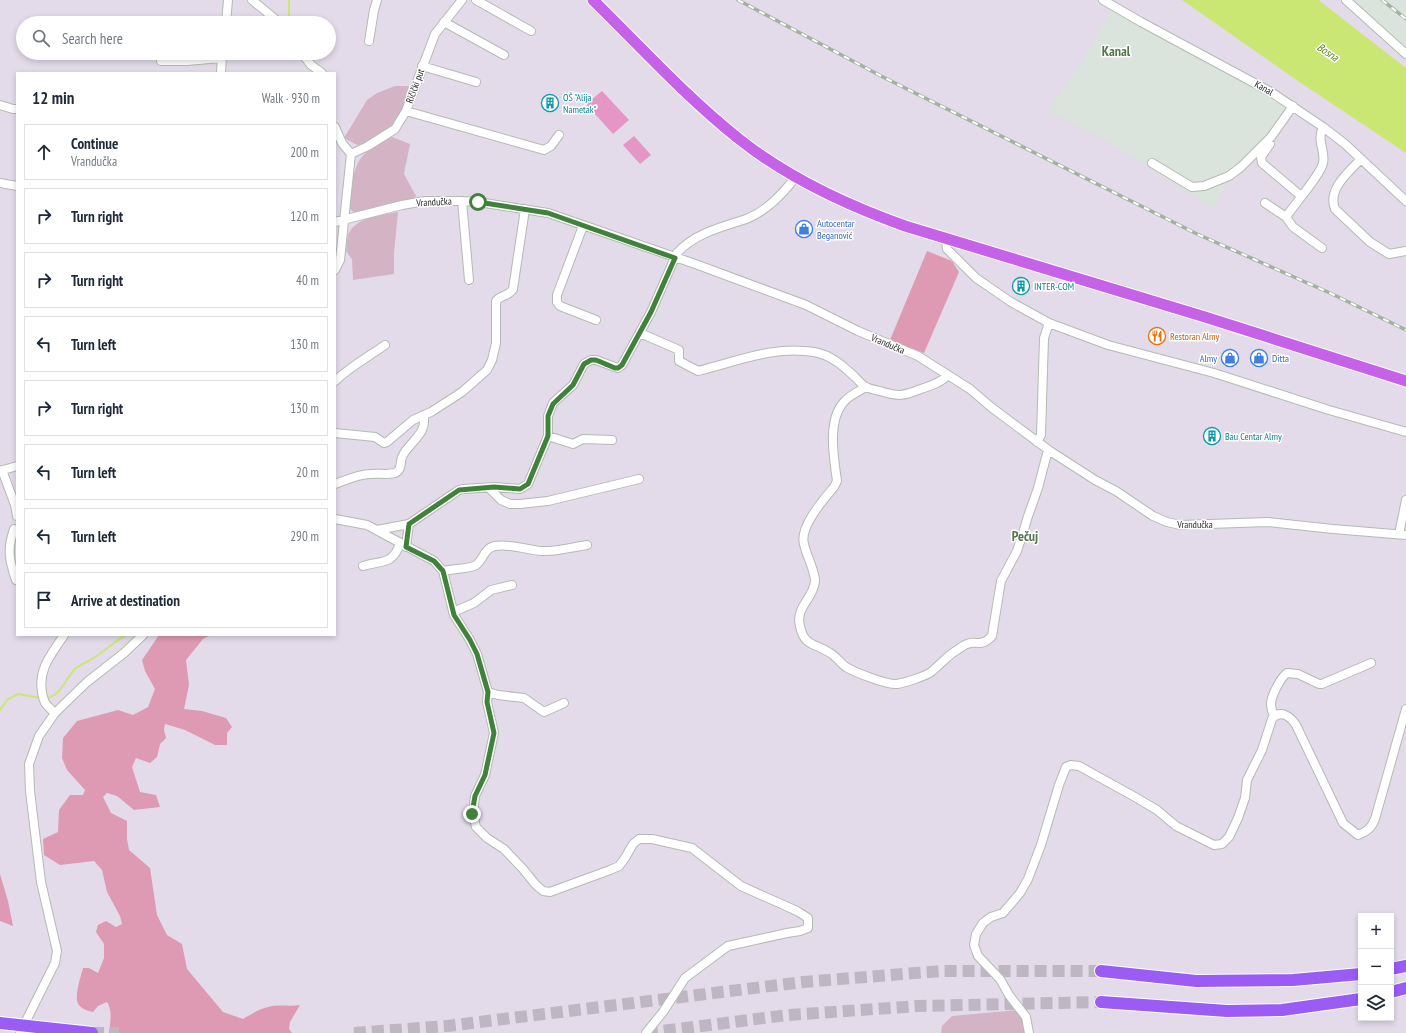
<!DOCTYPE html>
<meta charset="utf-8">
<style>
:root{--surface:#fff;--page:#f2f2f3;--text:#1f2937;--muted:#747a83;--line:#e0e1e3}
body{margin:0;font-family:"PT Sans Narrow",sans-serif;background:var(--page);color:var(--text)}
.controls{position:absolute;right:12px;bottom:12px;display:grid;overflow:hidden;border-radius:0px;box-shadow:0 2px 6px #0003}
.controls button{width:36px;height:36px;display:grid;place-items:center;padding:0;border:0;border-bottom:1px solid var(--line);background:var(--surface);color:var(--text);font:20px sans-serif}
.stop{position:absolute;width:12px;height:12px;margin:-9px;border:3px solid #40823c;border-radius:50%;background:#fff}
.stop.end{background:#40823c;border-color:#fff;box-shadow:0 1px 4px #0008}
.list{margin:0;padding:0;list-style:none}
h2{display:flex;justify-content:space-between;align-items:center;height:52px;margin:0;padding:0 16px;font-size:17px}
h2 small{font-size:13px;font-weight:400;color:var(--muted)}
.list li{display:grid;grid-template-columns:26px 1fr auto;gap:12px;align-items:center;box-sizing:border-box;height:56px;margin:0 8px 8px;padding:0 8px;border:1px solid var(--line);border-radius:0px}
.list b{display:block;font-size:15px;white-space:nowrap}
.list p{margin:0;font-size:13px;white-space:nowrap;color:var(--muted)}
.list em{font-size:13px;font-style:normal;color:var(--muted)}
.icon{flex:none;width:22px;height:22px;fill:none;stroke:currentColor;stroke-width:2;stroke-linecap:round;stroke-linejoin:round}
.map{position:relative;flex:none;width:1406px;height:1033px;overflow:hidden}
.search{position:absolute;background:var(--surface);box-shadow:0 2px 6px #0003;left:16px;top:16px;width:320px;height:44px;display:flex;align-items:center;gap:10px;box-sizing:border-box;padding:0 14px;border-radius:22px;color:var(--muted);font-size:15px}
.panel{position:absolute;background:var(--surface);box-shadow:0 2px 6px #0003;left:16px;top:72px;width:320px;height:564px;border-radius:0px}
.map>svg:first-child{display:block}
</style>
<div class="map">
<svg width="1406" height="1033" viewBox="0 0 1406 1033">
<rect width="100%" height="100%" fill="#e3dbea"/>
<path fill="#dbe3dd" d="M 1354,0 L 1406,0 L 1406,47 L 1392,35 Z
M 1114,6 L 1293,106 L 1284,120 L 1229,176 L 1214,209 L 1105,140 L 1047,111 L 1082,62 Z"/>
<path fill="#de9ab3" d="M 927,251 L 952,261 L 959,272 L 924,353 L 890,340 Z
M 159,635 L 211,635 L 203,639 L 186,660 L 189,685 L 184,709 L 202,711 L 226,718 L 232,727 L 227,733 L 227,745 L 215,745 L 185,730 L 165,724 L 164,730 L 166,738 L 160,744 L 157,757 L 150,763 L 136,758 L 132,767 L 140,792 L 156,795 L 160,807 L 134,810 L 117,796 L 107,793 L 103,797 L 111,813 L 127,821 L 127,839 L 129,850 L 150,868 L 157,915 L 167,935 L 182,944 L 187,969 L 223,1012 L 243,1019 C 251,1014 259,1009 268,1007 C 278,1004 290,1007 300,1005 L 290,1022 L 289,1029 L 292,1033 L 109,1033 C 110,1023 113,1011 107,1002 L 98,1006 L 93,1012 C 88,1011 82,1009 79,1005 C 73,999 81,976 83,968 L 89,968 L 98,973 L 104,958 L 104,944 L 96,932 L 98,925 L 106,921 L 116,927 L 122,924 L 120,916 L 107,892 L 102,870 L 94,861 L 60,865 L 44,855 L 43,839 L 58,832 L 59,810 L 70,795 L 83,795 L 85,790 L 67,770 L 62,758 L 63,738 L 77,721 L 118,710 L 133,715 L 148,707 L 155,689 L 145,671 L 142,660 Z
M 0,874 L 8,901 L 13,926 L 0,921 Z"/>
<path fill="#d3b3c4" d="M 395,86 L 410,86 L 400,115 L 396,123 L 359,146 L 344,138 L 367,100 L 377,93 Z
M 392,137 L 410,144 L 404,174 L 416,196 L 415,198 L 355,213 L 349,208 C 354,169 352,154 392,137 Z
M 398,212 L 394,253 L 394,274 L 353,280 L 352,259 L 346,251 C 347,246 347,240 348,235 C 356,216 381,216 398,212 Z
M 1019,1010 L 1028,1033 L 941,1033 L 942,1026 L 952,1016 Z"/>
<path fill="#e596c6" d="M 602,91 L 629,120 L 613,134 L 586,104 Z
M 634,136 L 651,155 L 640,164 L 623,145 Z"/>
<path fill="#cbe773" d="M 1182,0 L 1319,0 L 1321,2 L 1406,68 L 1406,153 L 1298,81 Z"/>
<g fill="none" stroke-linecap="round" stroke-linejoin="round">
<path stroke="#cbe773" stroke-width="2" d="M 289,19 L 289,0
M 46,698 C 61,697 66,677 76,668 C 82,664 89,661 95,657 C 106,650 115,641 126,635
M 0,710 L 7,700 L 18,694 L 41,698"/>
<path stroke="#beb7c3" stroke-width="12" stroke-dasharray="12 6" stroke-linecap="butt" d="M 92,1033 L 119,1033
M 354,1033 L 447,1026 L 803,982 L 941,971 L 1101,971
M 646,1033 L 788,1015 L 918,1006 L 1101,1002"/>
<g stroke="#b2bcaf" stroke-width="10">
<path id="minor" d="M 252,0 L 280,23
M 476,0 L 531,31
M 1103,0 L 1141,22 L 1271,92 L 1323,127 L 1345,144 L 1406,201
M 1346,0 L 1406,54
M 444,22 L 504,55
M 226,23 L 228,0
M 369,41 L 374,10 L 377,0
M 302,53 L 311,65 L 322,73
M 161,61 L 187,61 L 221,58
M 422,66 L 476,82
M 221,73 L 222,54
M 0,105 L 13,109 L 17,109
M 406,111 L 544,150 L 551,146 L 559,135
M 335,127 L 342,143 L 351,154
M 1270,144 L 1261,157 L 1262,163 L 1301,196
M 351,154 L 368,146 L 395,129 L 406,111 L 435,34 L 462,0
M 1361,159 C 1349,172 1327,189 1335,209 L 1370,242 L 1389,254 L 1406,251
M 1152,163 L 1192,187 L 1204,186 L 1229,176 L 1241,167 L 1271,137 L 1293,106
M 0,183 L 17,186
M 462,201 L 469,280
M 1265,203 L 1286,217 L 1293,227 L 1322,248
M 1286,217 C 1294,205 1321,174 1323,163 C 1326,151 1316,141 1323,127
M 335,222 L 402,205 L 425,201 L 462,201 L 478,202 L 548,213 L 698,265 L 806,305 L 858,331 L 918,356 L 970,389 L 991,407 L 1050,451 L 1095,480 L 1116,491 L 1153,516 L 1167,522 L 1180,525 L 1268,522 L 1333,529 L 1406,535
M 583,226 L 557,295 L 557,302 L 560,306 L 596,320
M 946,239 L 947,249 L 976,278 L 1011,302 L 1049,323 L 1108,345 L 1214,373 L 1329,410 L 1406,432
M 335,270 L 340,260 L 351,154
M 640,333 L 679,350 L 679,361 L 698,371 C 735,362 775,345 814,352 C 831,355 842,365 855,377 C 858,380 862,385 866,387 C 870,389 876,390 880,391 C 899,397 903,396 921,389 C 930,386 942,382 948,375
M 335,381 C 351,366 368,357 385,345
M 866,387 C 859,391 848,396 843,403 C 827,422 834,458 837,481 L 834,487 C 824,499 799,527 804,544 C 806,555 815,570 815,581 C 814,598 795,607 800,626 C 804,647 816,643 830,653 C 836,656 840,663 846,667 C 854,672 887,685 897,684 C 904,683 926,676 931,672 C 940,665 947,656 957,650 C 960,648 964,645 967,644 C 977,640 981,648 992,636 L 1001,581 L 1017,551 L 1024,530 L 1027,519 L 1038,488 L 1048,450
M 335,433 L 375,437 L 384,443 L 387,442 L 413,420 L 431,412 L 462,392 L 487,370 L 492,360 L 496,343 L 496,301 C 501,295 509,296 513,289 L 525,209
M 548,436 L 573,444 L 583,439 L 612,440
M 1037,442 L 1041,435 L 1044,338 L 1049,323
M 2,470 L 15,505 L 17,516
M 0,471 L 17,466
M 335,484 C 346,480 359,474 370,474 C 378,473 387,475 395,473 C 402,470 400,463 402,457 C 408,443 429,433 423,415
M 489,488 L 501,500 L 510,504 L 520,504 L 548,501 L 639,479
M 335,519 L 367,525 L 434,561 L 443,571 L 454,615 L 470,640 L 477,654 L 488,692 L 487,702 L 494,733 L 485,775 L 475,796 L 473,814 L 476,827 L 487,838 L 504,849 L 523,869 L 536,885 L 543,891 L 550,892 L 610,870 L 619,866 L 625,858 L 633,844 L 639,839 L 652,839 L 692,848 L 741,886 L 797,911 L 808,918 L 808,928 L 800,931 L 787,933 L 728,946 L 685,978 L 663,1012 L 646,1033
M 14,529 C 7,549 9,560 16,580
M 377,530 L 409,524 L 459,490 L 463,489 L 494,487 L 520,489 L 528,484 L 548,436 L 548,416 L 553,403 L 573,385 L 584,364 L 591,360 L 596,360 L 615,367 L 618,368 L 622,365 L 651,312 L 677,253 C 695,233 722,227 746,219 C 767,211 782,194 796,177
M 1399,534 L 1406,500
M 406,547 L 409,524
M 363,566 C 383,560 392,565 400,544
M 443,571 C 451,569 469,569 476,565 C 484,559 484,548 495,546 C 510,543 526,550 541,551 C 556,552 572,547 587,545
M 453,612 L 474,603 L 491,590 L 512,585
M 488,692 L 498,695 L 524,698 L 544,712 L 564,703
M 55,713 C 46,705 44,704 42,692 C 38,668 52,654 64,635
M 1274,716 C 1272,712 1271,709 1271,704 C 1271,696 1281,677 1287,673 L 1298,674 L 1319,684 L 1322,684 L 1371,663
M 20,1033 L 55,963 L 57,951 L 41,882 L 30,791 L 29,764 L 39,736 L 55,713 L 87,682 L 124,653 L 143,635
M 1029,1033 L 1026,1017 L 1009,995 L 1000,979 L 978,956 L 974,945 L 976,934 L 983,923 L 991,917 L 1003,913 L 1020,893 L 1028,879 L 1041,845 L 1059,785 L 1066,767 L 1071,765 L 1079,766 L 1135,797 L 1157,810 L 1176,826 L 1214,845 L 1222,844 L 1229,837 L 1238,818 L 1245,798 L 1247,780 L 1262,750 L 1272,719 C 1280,709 1290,716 1296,725 L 1343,823 L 1358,835 C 1367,831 1371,829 1375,819 L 1406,709"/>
</g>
<g stroke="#fff" stroke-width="13">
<path id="major" d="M 593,0 C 641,47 686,97 739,139 C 788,178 846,205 905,226 L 1205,317 L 1406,381"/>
</g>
<g stroke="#fff" stroke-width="14">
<path id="highway" d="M 1391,969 L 1406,966
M 1101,971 L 1196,981 L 1293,980 L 1361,974
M 1391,992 L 1406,988
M 1101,1002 L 1227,1011 L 1282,1010 L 1361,999"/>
</g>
<use href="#minor" stroke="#fff" stroke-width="8"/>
<use href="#major" stroke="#c562e8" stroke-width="11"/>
<use href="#highway" stroke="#9a5cf5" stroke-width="12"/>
<g stroke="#a2b29e" stroke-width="3.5">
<path id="rail" d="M 738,0 L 881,76 L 1197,234 L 1330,293 L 1406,330
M 1382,0 L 1406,19"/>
</g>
<use href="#rail" stroke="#fff" stroke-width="2" stroke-dasharray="6" stroke-linecap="butt"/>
<g stroke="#fff" stroke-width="14" stroke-linecap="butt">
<path id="highway-bridge" d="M 0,1023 L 92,1033"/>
</g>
<use href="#highway-bridge" stroke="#9a5cf5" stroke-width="12"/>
</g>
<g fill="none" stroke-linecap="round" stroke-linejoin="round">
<path stroke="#40823c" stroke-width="5" d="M 472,814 L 475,796 L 485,775 L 494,733 L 487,702 L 488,692 L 477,654 L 470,640 L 454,615 L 443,571 L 434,561 L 406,547 L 409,524 L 459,490 L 494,487 L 520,489 L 528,484 L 548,436 L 548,416 L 553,404 L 573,385 L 584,364 L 591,360 L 596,360 L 615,368 L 618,368 L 622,365 L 651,312 L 675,258 L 548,213 L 478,202"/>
</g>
<defs>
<g id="building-ring" transform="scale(0.9)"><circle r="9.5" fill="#fff" stroke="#0f9aa8" stroke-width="1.5"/><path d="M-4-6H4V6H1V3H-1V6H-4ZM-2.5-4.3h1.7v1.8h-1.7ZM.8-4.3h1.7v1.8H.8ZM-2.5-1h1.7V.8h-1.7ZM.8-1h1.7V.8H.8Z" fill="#0f9aa8"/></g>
<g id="shop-ring" transform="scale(0.9)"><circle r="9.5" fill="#fff" stroke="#3f7fe0" stroke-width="1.5"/><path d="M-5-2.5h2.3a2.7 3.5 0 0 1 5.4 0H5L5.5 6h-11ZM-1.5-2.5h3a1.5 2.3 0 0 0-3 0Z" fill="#3f7fe0"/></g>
<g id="restaurant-ring" transform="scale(0.9)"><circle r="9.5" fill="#fff" stroke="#e8710a" stroke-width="1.5"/><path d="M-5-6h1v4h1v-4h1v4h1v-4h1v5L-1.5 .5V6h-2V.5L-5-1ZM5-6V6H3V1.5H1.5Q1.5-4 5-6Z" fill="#e8710a"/></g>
</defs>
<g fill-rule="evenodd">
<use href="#building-ring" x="550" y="103"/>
<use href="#shop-ring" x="804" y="229"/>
<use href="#building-ring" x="1021" y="286"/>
<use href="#restaurant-ring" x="1157" y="336"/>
<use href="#shop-ring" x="1230" y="358"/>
<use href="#shop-ring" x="1259" y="358"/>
<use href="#building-ring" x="1212" y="436"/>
</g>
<g text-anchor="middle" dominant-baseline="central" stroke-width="3" stroke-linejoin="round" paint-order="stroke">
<g font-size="10" fill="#292929" stroke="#fff">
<text transform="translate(415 86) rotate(-70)">Ričički put</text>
<text transform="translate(1264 88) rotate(30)">Kanal</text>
<text transform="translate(434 202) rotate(-3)">Vrandučka</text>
<text transform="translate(888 344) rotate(23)">Vrandučka</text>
<text x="1195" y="524">Vrandučka</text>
</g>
<g font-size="10" fill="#0d838f" stroke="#fff" text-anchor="start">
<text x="563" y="97">OŠ "Alija<tspan x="563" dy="12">Nametak"</tspan></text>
<text x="1034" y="286">INTER-COM</text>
<text x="1225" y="436">Bau Centar Almy</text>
</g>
<g font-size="10" fill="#366cbe" stroke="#fff" text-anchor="start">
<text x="817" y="223">Autocentar<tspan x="817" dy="12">Beganović</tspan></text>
<text x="1217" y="358" text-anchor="end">Almy</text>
<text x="1272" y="358">Ditta</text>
</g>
<g font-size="10" fill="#c56008" stroke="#fff" text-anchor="start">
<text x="1170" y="336">Restoran Almy</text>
</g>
<g font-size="11" font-style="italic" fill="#5c7e14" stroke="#fff">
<text transform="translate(1328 52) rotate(34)">Bosna</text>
</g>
<g font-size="14" font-weight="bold" fill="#55764c" stroke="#fff">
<text x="1116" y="51">Kanal</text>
<text x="1025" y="536">Pečuj</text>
</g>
</g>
</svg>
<div class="controls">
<button>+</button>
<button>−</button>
<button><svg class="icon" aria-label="layers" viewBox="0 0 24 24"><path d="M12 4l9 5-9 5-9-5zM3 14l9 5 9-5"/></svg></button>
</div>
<div class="stop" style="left:478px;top:202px"></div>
<div class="stop end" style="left:472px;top:814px"></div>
<div class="search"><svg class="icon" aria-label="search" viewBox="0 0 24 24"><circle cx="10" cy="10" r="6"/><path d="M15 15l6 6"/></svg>Search here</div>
<section class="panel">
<h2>12 min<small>Walk · 930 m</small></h2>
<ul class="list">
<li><svg class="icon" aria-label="ahead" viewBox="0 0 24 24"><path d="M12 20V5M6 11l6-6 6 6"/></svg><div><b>Continue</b><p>Vrandučka</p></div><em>200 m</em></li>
<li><svg class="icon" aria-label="right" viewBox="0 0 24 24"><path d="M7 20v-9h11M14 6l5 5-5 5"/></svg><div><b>Turn right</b></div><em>120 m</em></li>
<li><svg class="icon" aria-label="right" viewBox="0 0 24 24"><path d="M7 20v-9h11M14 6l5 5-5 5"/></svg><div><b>Turn right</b></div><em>40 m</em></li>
<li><svg class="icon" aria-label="left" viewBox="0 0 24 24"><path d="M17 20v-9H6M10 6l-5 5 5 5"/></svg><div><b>Turn left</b></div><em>130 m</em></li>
<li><svg class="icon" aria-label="right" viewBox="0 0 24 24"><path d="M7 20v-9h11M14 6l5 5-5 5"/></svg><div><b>Turn right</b></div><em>130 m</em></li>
<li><svg class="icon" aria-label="left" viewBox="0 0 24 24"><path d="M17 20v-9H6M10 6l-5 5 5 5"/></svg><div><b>Turn left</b></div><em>20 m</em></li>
<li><svg class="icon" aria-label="left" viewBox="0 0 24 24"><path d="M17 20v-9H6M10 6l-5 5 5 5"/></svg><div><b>Turn left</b></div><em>290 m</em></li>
<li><svg class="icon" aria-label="arrive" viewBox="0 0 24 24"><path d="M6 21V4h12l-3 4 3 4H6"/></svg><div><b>Arrive at destination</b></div></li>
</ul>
</section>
</div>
